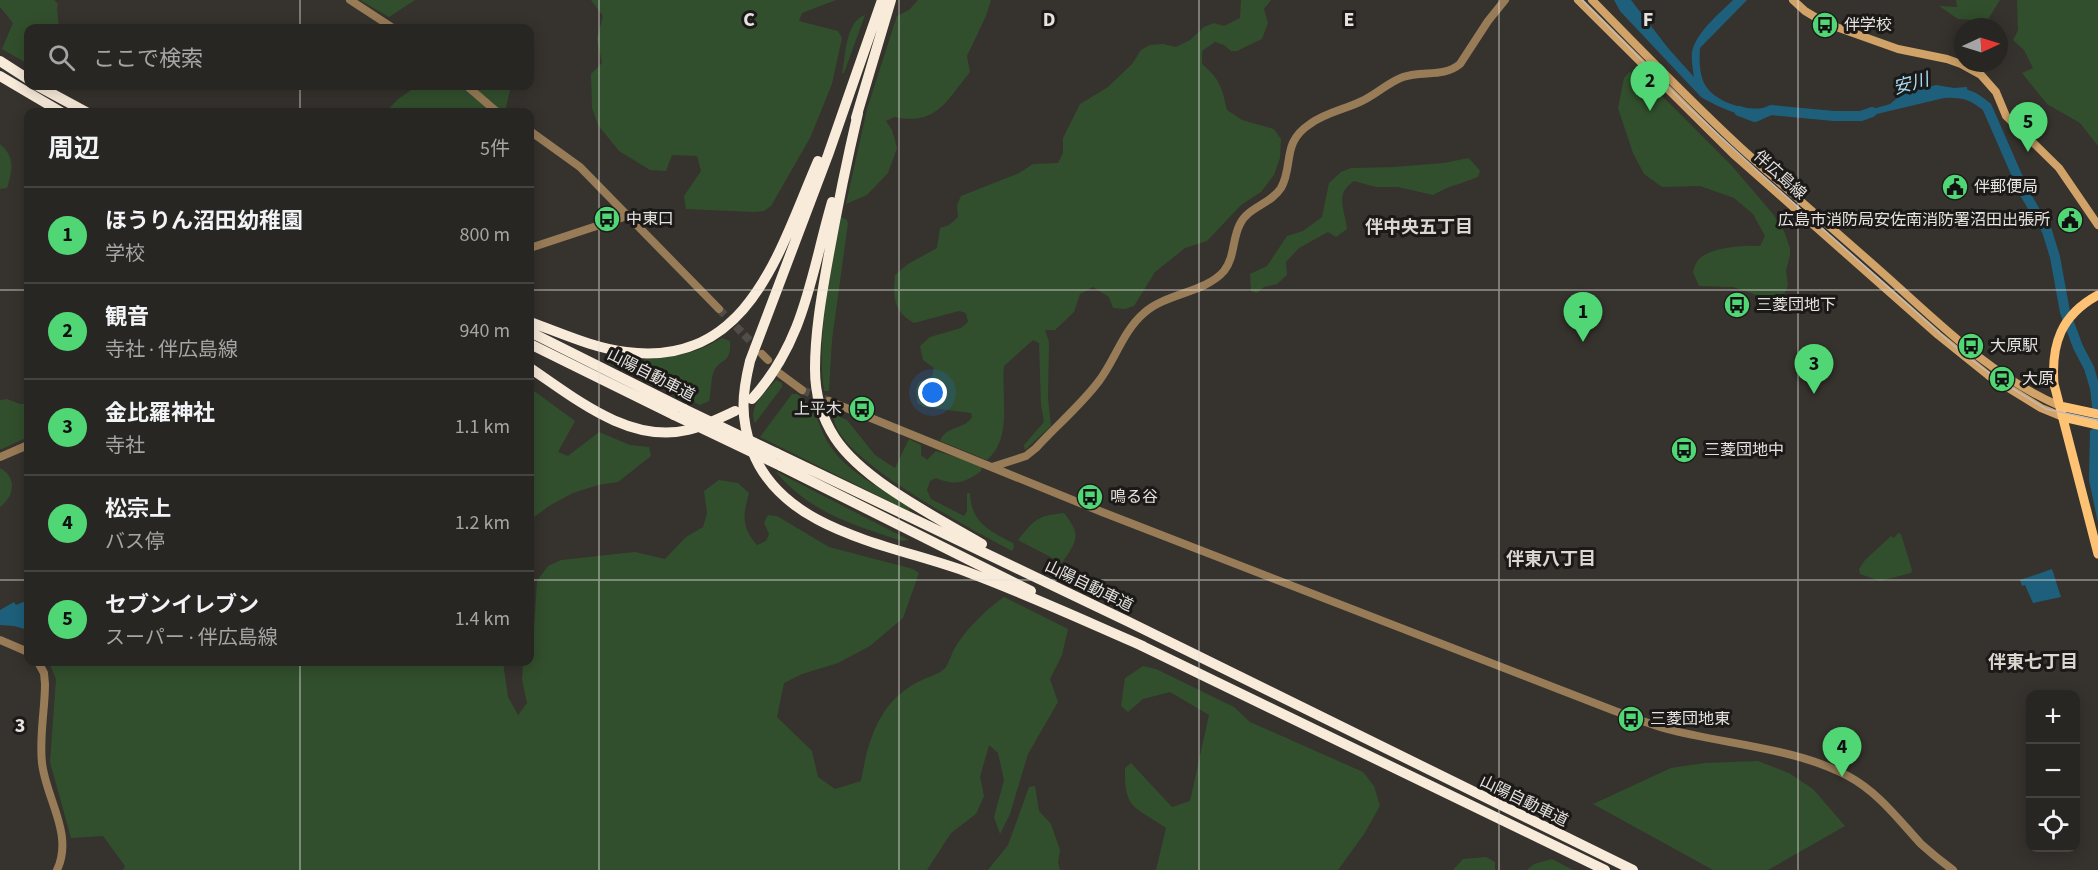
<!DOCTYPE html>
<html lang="ja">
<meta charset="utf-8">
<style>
:root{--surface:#282622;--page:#302e2a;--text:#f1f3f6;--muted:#a5a5a5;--line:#444340;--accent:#50d674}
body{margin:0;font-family:"Source Sans 3","Noto Sans JP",sans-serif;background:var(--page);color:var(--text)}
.controls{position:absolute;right:18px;bottom:18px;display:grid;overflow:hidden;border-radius:12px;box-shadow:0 3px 15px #0003}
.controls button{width:54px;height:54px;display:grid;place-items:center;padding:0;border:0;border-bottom:2px solid var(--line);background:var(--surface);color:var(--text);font:30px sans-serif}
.compass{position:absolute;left:1954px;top:18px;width:54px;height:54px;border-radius:50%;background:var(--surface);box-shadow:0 3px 15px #0003;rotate:86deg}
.you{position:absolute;left:933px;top:393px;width:21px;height:21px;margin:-15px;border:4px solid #fff;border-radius:50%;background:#1a73e8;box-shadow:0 0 0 9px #1a73e833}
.badge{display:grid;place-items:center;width:39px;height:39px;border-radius:50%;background:var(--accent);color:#111;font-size:20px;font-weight:700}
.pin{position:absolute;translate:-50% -50px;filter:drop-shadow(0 2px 3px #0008)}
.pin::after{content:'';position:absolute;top:32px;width:21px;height:18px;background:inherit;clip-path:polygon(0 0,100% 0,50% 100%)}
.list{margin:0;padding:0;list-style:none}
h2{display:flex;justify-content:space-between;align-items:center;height:78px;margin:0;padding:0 24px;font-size:26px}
h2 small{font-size:20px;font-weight:400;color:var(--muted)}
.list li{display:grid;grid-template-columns:39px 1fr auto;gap:18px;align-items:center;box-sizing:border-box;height:96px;padding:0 24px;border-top:2px solid var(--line)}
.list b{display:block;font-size:22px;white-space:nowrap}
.list p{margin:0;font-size:20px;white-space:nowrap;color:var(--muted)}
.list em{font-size:20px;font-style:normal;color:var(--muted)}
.icon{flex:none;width:33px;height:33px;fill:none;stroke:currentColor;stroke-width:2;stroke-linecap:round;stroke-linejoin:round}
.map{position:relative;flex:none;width:2098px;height:870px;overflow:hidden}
.search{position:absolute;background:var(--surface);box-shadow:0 3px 15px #0003;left:24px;top:24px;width:510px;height:66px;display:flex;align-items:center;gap:15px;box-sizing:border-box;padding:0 21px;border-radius:12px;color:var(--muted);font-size:22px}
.panel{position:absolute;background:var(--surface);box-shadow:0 3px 15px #0003;left:24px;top:108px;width:510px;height:558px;border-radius:12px}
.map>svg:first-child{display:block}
</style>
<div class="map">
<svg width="2098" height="870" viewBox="0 0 2098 870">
<rect width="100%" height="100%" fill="#36322d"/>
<path fill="#324f2d" d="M 0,0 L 54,0 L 58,4 L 57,8 L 59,28 L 28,28 L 28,64 L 2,49 L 13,23 L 0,7 Z
M 360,0 L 415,0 L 389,17 Z
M 591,0 L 836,0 L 802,13 L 799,21 L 838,31 L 842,38 L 832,84 L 810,138 L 771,206 L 764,211 L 754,212 L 686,209 L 684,196 L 701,171 L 697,156 L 672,155 L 666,171 L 650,170 L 619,151 L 598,125 L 592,108 L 591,74 L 602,63 L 597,39 L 603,16 Z
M 918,0 L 991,0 L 986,16 L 967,56 L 970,72 C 946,101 937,126 894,117 L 886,121 L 892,130 L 897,148 L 888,173 L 867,195 L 846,204 L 867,109 L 897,16 L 909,10 Z
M 1241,0 L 1271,0 L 1264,9 L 1268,23 L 1262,39 L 1237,51 L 1231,51 L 1224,45 L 1215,42 L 1202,51 L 1202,64 C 1220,79 1222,88 1227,110 L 1242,120 L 1274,129 L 1281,139 L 1280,158 L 1274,175 L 1261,192 L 1241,205 L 1207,241 L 1185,248 L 1155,272 L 1134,306 L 1125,309 L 1113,308 L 1109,297 L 1093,287 L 1080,294 L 1074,312 L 1055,330 L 1045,330 L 1049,342 L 1048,398 L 1051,426 L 1025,450 L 1024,445 L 1044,422 L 1041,405 L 1039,343 L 1033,340 L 1004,366 C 1001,395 1013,439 987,460 L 940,441 C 946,425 965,430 972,417 L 971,413 L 924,407 L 917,403 L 916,389 L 919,382 L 932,376 L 934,368 L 923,360 L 920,346 L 930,337 L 961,328 L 968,322 L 966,313 L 959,311 L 914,323 C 893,311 893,297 895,275 L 908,264 L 937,248 L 940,228 L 949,225 L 958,217 L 957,205 L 961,196 L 1019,173 L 1033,164 L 1058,163 L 1063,153 L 1063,138 L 1080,104 L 1108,87 L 1132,64 L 1141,50 L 1150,45 L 1163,44 L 1176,47 L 1190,40 L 1204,27 L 1214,23 L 1224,26 L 1240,18 Z
M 1956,0 L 2000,0 L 1987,21 L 1958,19 L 1939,6 L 1957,7 Z
M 2017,0 L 2098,0 L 2098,146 L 2080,123 L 2047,104 L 2022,73 L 2033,68 L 2024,50 L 2013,40 L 2018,30 Z
M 865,15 L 844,73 L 842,73 C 846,55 845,22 865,15 Z
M 1629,72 L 1641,75 L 1732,166 L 1773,214 L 1784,231 L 1790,248 L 1790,256 L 1786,270 L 1788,285 L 1783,298 L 1774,301 L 1733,287 L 1699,286 L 1693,272 C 1694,268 1696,262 1699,259 C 1712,247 1743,245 1760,246 L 1765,236 L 1753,214 L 1734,198 L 1700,186 L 1662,187 L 1644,174 L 1633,153 L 1618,108 L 1624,78 Z
M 417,86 L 511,86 L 505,112 L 386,112 L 398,99 Z
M 0,144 C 15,157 13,169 7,188 L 0,189 Z
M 1469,158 L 1480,171 L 1478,177 C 1461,184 1450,185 1433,195 L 1398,187 L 1376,187 L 1354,181 C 1334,194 1345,209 1347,229 L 1336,237 L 1328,232 L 1299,248 L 1286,262 L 1287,275 L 1277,284 L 1264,287 L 1257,293 L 1251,291 L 1250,274 L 1267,266 L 1287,236 L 1303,231 L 1322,217 L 1329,183 L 1341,172 L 1351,168 L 1394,167 L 1443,163 Z
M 841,217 L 847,220 L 848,223 L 832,340 L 829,391 L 824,391 C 816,333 831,274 841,217 Z
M 722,338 L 730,341 C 732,364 720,358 714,371 C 711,376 711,394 709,401 L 700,405 L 640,375 L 645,359 C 678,356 693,355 722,338 Z
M 776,380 L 782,383 L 782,387 L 755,423 C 747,407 766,392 776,380 Z
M 530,388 L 575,421 L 558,452 L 568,456 L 599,432 L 630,445 L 649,447 L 651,456 L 618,482 L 598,485 L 573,493 L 549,506 L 530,520 Z
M 792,394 L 797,394 C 821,412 815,422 829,444 C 846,472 882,489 910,506 L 909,511 L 760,437 Z
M 7,399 L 20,404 L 28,404 L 28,437 L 2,449 L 0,449 L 0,400 Z
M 834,414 L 847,420 L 875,455 L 895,468 L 909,439 L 921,445 L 921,455 L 927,460 L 936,451 L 982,465 L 981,471 C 965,483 955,486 936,478 L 930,481 L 927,490 L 931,499 L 964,516 L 967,511 L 967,493 L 970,493 C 971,523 990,531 1013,543 L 1014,547 L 1012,551 C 978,532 828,456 834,414 Z
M 0,468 C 17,477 15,496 0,507 Z
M 775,471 L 909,540 L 902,541 C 851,524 811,513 775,471 Z
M 719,480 L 738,483 L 749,493 C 743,516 741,526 757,545 L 766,541 L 769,534 L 764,523 L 768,515 L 777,516 L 829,547 L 913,569 L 919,573 L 903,618 L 870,646 L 838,663 L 802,674 L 784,683 L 777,717 L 812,751 L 818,777 L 835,789 L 861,781 C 868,742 877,706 914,684 C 923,678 940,675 946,667 C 950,660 952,652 956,646 C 967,628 988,608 1004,597 L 1068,629 L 1062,655 L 1050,679 L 1058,702 L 1028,754 L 1010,814 L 1000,834 L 994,817 L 1004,780 L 998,753 L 989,745 L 980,777 L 984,796 L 976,814 L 951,833 L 927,870 L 123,870 L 125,866 L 103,836 L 71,838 L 50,762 L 56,679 L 50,665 L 52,662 L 503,662 L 508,697 L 518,715 L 527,703 L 522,680 L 523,662 L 530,662 L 530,636 L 534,629 L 537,581 L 548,566 L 561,560 L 635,552 L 665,559 L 686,537 L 703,527 L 707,513 L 704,491 Z
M 1064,513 C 1082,535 1077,541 1062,563 L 1018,540 C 1035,519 1037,516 1064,513 Z
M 1898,533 L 1901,534 L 1912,570 L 1911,573 L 1880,581 L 1860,574 L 1859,569 L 1865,560 L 1891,536 L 1894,538 Z
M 1143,666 L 1156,669 L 1234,707 L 1250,722 L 1363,772 L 1374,786 L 1380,806 L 1364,834 L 1338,870 L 1156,870 L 1166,828 C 1134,806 1124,810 1125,768 L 1131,763 L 1172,807 L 1190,801 L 1209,715 L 1170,692 L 1143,699 L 1128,712 L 1121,706 L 1125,678 Z
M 1758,761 L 1789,773 L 1813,789 L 1845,826 L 1768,870 L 1713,870 L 1593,804 L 1671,768 L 1705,763 Z
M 1035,786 L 1039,811 L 1051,824 L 1060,850 L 1058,862 L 1060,870 L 988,870 L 1008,845 L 1029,787 Z
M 1486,857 L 1495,862 L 1495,870 L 1453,870 L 1463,859 Z
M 1552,859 L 1573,870 L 1527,870 L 1534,864 Z"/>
<path fill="#1e607b" d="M 1614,0 L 1631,0 L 1668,48 L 1694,77 C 1693,69 1690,57 1693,48 C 1700,29 1719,14 1733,0 L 1747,0 L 1700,48 C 1699,60 1699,79 1708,89 C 1720,104 1750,112 1768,107 L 1771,113 C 1768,115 1765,117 1762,117 C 1746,120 1714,105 1701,97 L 1635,27 L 1620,11 Z
M 1936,85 L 1954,88 L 1967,87 L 1968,97 L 1944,98 L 1860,118 L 1859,113 L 1890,104 L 1907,90 L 1914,91 Z
M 2090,430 L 2098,431 L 2098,523 L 2089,480 Z
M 2052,569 L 2061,597 L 2033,603 L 2025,585 L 2022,586 L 2020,580 Z
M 28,600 L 28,630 L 14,626 L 0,625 L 0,610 L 14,602 L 16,605 Z"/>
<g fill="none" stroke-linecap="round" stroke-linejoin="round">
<path stroke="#1e607b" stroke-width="10" d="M 1953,93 C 1968,93 1976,98 1987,107 L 2025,194 L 2047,231 L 2055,257 L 2065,312 L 2078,347 L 2089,368 L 2095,388 L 2098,415 L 2096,445
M 1739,111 L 1755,117 L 1771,110 L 1834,116 L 1861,116 L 1872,112"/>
<path stroke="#504c48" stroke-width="8" stroke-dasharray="8 4" stroke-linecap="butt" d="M 719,309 L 758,349
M 802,390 L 829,401"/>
<path stroke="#987b57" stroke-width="8" d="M 350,0 L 393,28
M 467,86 L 497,112
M 530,131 L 580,167 L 719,309
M 530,248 L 627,216
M 762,354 L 768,360
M 779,373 L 802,390
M 829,401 L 1102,512 L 1615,711 C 1632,717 1649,724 1667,729 C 1724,744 1796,748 1848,776 C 1878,792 1898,819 1921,844 C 1931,853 1942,862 1953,870
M 0,457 L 28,445
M 992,467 L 1026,456 L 1036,448 C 1056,426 1081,405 1099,381 C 1115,360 1123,331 1144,313 C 1166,293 1205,293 1224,271 C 1235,257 1232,239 1240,224 C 1248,207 1271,204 1281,188 C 1294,165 1281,143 1310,124 C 1326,112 1347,109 1364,100 C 1378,93 1389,82 1403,77 C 1423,70 1443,78 1460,64 L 1488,21 L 1505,0
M 0,640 L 28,652
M 38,662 L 44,673 L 45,684 C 45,710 39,737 42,763 C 46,799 74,834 57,870"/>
<path stroke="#d1a368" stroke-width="8" d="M 1578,0 L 1733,154 L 1938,335 L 1989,376 L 2041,408 L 2063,417
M 1592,0 C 1641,50 1689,100 1740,147 C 1785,188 1831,227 1876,267 C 1933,317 1989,376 2060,406
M 1793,0 L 1805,11 L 1825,23 L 1898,49 L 1947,59 L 1961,64 L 1981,75 L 1996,92 L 2006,116 L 2059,168 L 2098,225"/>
<path stroke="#fdc274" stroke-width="9" d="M 2098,295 C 2061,315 2051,344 2054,384 L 2098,554
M 2060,406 L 2098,414
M 2063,417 L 2098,425"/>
<path stroke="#f9ebda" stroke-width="10" d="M 882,0 L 828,155 L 750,361 C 742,394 740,417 752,450 C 783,534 897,545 970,573 C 1029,595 1085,621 1143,646
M 0,61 L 28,79
M 0,76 L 61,112
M 38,86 L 86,112
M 858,113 C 846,164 836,214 827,265 C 821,299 815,334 815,369 C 815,393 822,418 835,438 C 863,481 938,518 982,544
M 856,118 L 891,0
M 530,322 C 561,333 593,348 626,352 C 749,368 779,251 818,161
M 530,332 L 684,409
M 530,344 L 674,415
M 530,368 C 575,398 629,444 688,430 C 704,426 720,418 735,411
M 752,399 C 805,341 811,274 832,202
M 776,453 L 1129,622 L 1633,870
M 781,466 L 1031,591
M 1136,643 L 1605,870"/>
<path stroke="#bfbcb9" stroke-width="1.5" d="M 1582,0 L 1685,104 L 1760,173 L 1961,352 L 2000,381 L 2046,409 L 2098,420"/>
<path stroke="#f9ebda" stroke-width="10" d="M 684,409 L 776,453
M 674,415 L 781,466"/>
</g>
<path fill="none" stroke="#e5e2df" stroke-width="1.5" stroke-opacity="0.55" d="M 300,0 L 300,28M 599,0 L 599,870M 899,0 L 899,870M 1199,0 L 1199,870M 1499,0 L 1499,870M 1798,0 L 1798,870M 300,86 L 300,112M 0,290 L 28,290M 530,290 L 2098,290M 0,580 L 28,580M 530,580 L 2098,580M 300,662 L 300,870"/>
<defs>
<g id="bus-disc" transform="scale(1.35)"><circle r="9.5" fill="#50d674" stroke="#1c1a18"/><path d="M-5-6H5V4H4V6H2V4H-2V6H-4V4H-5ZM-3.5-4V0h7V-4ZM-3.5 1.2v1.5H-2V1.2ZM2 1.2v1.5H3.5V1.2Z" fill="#111"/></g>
<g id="civic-disc" transform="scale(1.35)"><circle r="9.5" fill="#50d674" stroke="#1c1a18"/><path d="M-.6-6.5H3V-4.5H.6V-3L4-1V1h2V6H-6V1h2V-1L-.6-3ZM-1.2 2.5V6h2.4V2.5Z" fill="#111"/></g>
<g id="station-disc" transform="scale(1.35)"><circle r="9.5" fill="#50d674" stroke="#1c1a18"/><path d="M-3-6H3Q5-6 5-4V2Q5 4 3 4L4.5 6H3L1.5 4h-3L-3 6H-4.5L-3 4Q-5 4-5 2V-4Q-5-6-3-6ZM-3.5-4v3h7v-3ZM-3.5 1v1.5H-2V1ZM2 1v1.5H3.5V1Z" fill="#111"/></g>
</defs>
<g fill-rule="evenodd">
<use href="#bus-disc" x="1825" y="25"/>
<use href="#civic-disc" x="1955" y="187"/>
<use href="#bus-disc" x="607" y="219"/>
<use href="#civic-disc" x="2070" y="220"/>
<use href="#bus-disc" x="1737" y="305"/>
<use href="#bus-disc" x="1971" y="346"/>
<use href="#station-disc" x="2002" y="379"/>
<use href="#bus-disc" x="862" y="409"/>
<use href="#bus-disc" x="1684" y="450"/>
<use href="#bus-disc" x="1090" y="497"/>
<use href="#bus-disc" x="1631" y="719"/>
</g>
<g text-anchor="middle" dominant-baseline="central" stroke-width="6" stroke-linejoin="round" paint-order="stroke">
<g font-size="16" fill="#e5e2df" stroke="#1c1a18" text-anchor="start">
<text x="1844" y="25">伴学校</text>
<text x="1974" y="187">伴郵便局</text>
<text x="626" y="219">中東口</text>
<text x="2050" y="220" text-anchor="end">広島市消防局安佐南消防署沼田出張所</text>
<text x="1756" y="305">三菱団地下</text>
<text x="1990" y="346">大原駅</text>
<text x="2022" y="379">大原</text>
<text x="842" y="409" text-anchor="end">上平木</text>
<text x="1704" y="450">三菱団地中</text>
<text x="1110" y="497">鳴る谷</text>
<text x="1650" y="719">三菱団地東</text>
</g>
<g font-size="16" fill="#e5e2df" stroke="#1c1a18">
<text transform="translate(1780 175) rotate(42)">伴広島線</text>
<text transform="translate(651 375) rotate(27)">山陽自動車道</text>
<text transform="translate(1089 586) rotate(26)">山陽自動車道</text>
<text transform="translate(1524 801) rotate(26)">山陽自動車道</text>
</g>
<g font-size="18" font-style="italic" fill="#aadef8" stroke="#1c1a18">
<text transform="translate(1911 84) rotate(-15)">安川</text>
</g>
<g font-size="18" font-weight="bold" fill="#dbd6cf" stroke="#1c1a18">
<text x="1419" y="227">伴中央五丁目</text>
<text x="1551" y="559">伴東八丁目</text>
<text x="2033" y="662">伴東七丁目</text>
</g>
</g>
<g font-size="20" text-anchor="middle" font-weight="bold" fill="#e5e2df" stroke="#1c1a18" stroke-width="6" stroke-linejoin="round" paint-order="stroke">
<text x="749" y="26">C</text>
<text x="1049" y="26">D</text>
<text x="1349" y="26">E</text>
<text x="1648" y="26">F</text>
<text x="20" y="732">3</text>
</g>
</svg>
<div class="controls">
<button>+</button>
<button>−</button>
<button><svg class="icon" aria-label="locate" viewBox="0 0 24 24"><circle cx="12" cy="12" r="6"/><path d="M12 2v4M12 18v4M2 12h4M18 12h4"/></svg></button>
</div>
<svg class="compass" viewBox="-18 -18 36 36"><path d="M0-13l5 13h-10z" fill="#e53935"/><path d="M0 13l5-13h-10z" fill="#a5a5a5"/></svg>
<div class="you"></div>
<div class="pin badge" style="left:1583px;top:342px">1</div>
<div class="pin badge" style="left:1650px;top:111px">2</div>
<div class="pin badge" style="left:1814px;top:394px">3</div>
<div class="pin badge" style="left:1842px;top:777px">4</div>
<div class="pin badge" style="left:2028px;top:152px">5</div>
<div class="search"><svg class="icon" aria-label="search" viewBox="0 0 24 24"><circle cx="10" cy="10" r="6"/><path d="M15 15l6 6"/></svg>ここで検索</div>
<section class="panel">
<h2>周辺<small>5件</small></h2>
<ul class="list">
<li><span class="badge">1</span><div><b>ほうりん沼田幼稚園</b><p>学校</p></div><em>800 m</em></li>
<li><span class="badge">2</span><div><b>観音</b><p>寺社 · 伴広島線</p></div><em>940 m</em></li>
<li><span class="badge">3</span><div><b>金比羅神社</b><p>寺社</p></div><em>1.1 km</em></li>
<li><span class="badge">4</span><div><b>松宗上</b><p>バス停</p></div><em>1.2 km</em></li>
<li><span class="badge">5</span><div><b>セブンイレブン</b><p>スーパー · 伴広島線</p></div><em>1.4 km</em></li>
</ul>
</section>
</div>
